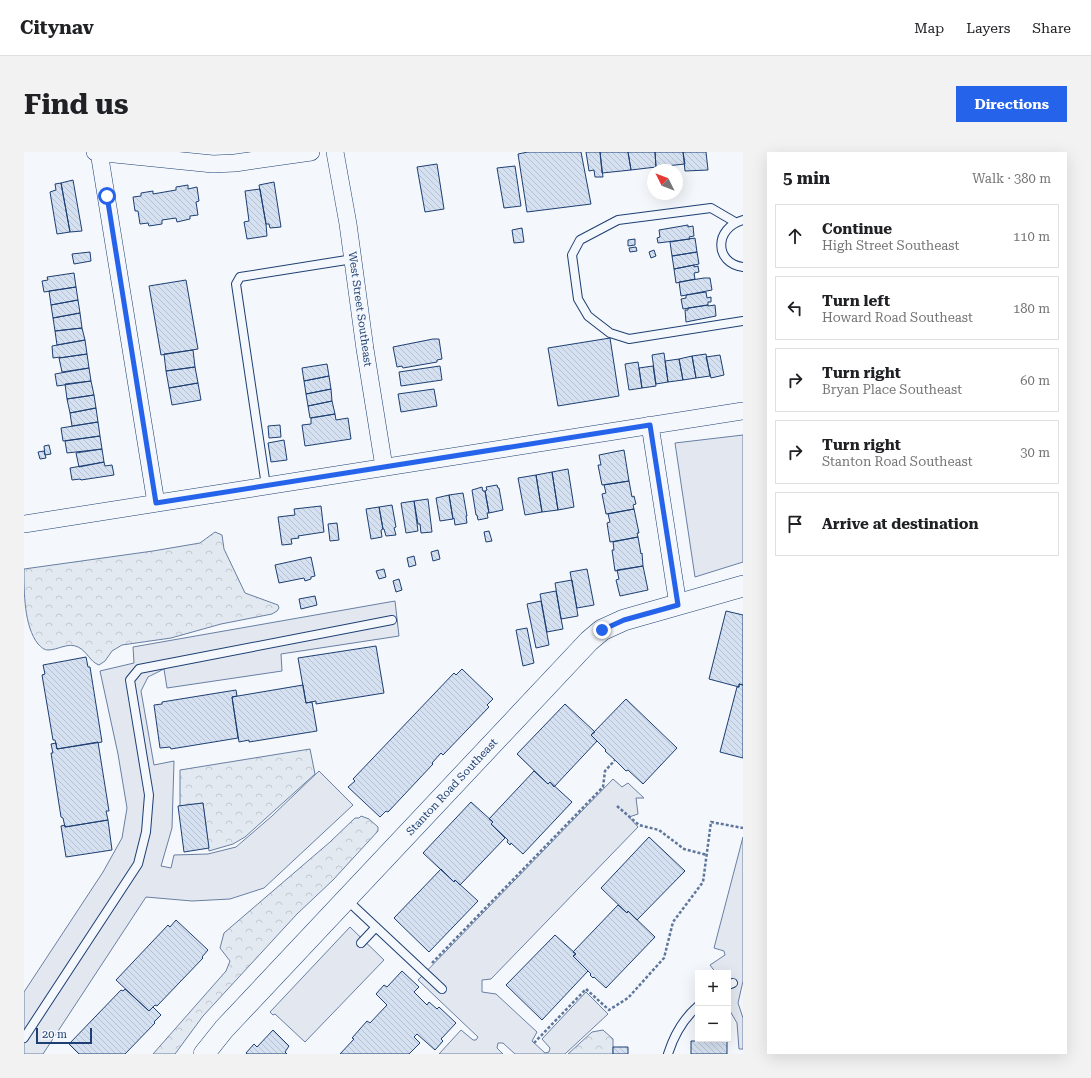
<!DOCTYPE html>
<meta charset="utf-8">
<style>
:root{--surface:#fff;--page:#f2f2f2;--text:#202124;--muted:#757577;--line:#e0e0e0;--accent:#2563eb}
body{margin:0;font-family:"Roboto Serif",serif;background:var(--page);color:var(--text)}
.controls{position:absolute;right:12px;bottom:12px;display:grid;overflow:hidden;border-radius:0px;box-shadow:0 4px 16px #0002}
.controls button{width:36px;height:36px;display:grid;place-items:center;padding:0;border:0;border-bottom:1px solid var(--line);background:var(--surface);color:var(--text);font:20px sans-serif}
.compass{position:absolute;left:623px;top:12px;width:36px;height:36px;border-radius:50%;background:var(--surface);box-shadow:0 4px 16px #0002;rotate:312deg}
.scale{position:absolute;left:12px;bottom:10px;width:56px;box-sizing:border-box;padding-left:4px;border:2px solid #1d3f73;border-top:0;font-size:11px;line-height:14px;white-space:nowrap;color:#1d3f73;-webkit-text-stroke:3px #f4f7fb;paint-order:stroke}
.stop{position:absolute;width:12px;height:12px;margin:-9px;border:3px solid #2563eb;border-radius:50%;background:#fff}
.stop.end{background:#2563eb;border-color:#fff;box-shadow:0 1px 4px #0008}
.list{margin:0;padding:0;list-style:none}
h2{display:flex;justify-content:space-between;align-items:center;height:52px;margin:0;padding:0 16px;font-size:17px}
h2 small{font-size:13px;font-weight:400;color:var(--muted)}
.list li{display:grid;grid-template-columns:26px 1fr auto;gap:12px;align-items:center;box-sizing:border-box;height:64px;margin:0 8px 8px;padding:0 8px;border:1px solid var(--line);border-radius:0px}
.list b{display:block;font-size:15px;white-space:nowrap}
.list p{margin:0;font-size:13px;white-space:nowrap;color:var(--muted)}
.list em{font-size:13px;font-style:normal;color:var(--muted)}
.icon{flex:none;width:22px;height:22px;fill:none;stroke:currentColor;stroke-width:2;stroke-linecap:round;stroke-linejoin:round}
.map{position:relative;flex:none;width:719px;height:902px;overflow:hidden;border-radius:0px}
header{display:flex;align-items:center;gap:24px;box-sizing:border-box;height:56px;padding:0 20px;background:var(--surface);border-bottom:1px solid var(--line)}
header strong{font-size:19px}
nav{display:flex;gap:22px;margin-inline-start:auto;font-size:14px}
.intro{display:flex;align-items:center;justify-content:space-between;box-sizing:border-box;height:96px;padding:0 24px}
h1{margin:0;font-size:28px}
.button{padding:10px 18px;border-radius:0px;background:var(--accent);color:#fff;font-size:14px;font-weight:700}
main{display:flex;gap:24px;padding:0 24px}
aside{flex:1;background:var(--surface);border-radius:0px;box-shadow:0 4px 16px #0002}
.map>svg:first-child{display:block}
</style>
<header>
<strong>Citynav</strong>
<nav><a>Map</a><a>Layers</a><a>Share</a></nav>
</header>
<div class="intro"><h1>Find us</h1><a class="button">Directions</a></div>
<main>
<div class="map">
<svg width="719" height="902" viewBox="0 0 719 902">
<defs>
<pattern id="forest-crowns" width="20" height="18" patternUnits="userSpaceOnUse"><rect width="20" height="18" fill="#e3e9f0"/><path d="M2 6a3 3 0 1 1 6 0M12 15a3 3 0 1 1 6 0" fill="none" stroke="#c2c9d1"/></pattern>
<pattern id="building-back-hatch" width="6" height="6" patternUnits="userSpaceOnUse"><rect width="6" height="6" fill="#d5e0f0"/><path d="M-1 5l2 2M0 0l6 6M5-1l2 2" fill="none" stroke="#b6c1d1"/></pattern>
</defs>
<rect width="100%" height="100%" fill="#f4f7fb"/>
<path fill="url(#forest-crowns)" stroke="#687fa3" d="M 191,380 L 198,383 L 200,397 L 221,441 L 254,453 L 255,456 L 253,459 L 248,462 L 197,472 L 147,486 L 98,493 L 88,499 L 81,509 L 75,513 C 66,510 63,499 54,495 C 44,490 34,498 24,498 C 20,498 17,495 14,492 C 0,474 0,441 0,417 L 129,399 L 176,391 Z
M 286,597 L 291,622 L 221,685 L 209,692 L 185,699 L 179,651 L 156,654 L 156,618 Z
M 337,664 L 345,667 L 354,675 L 354,679 L 309,728 L 273,762 L 179,864 L 151,902 L 129,902 L 202,819 L 206,809 L 196,796 L 200,781 L 306,690 L 331,666 L 335,666 Z
M 579,878 L 589,887 L 589,902 L 544,902 L 568,880 Z"/>
<path fill="#e3e8f0" stroke="#687fa3" d="M 719,283 L 719,410 L 671,425 L 651,291 Z
M 371,449 L 375,484 L 257,502 L 258,519 L 143,536 L 140,517 L 124,525 L 117,539 L 130,613 L 150,609 L 148,676 L 137,714 L 147,716 L 150,703 L 184,702 L 212,695 L 248,664 L 295,619 L 329,653 L 240,736 L 206,747 L 168,749 L 122,745 L 19,902 L 0,902 L 0,840 L 79,720 L 98,686 L 103,656 L 94,602 L 76,519 L 110,511 L 109,495 Z
M 589,627 L 598,635 L 604,631 L 620,646 L 612,646 L 614,662 L 605,665 L 614,675 L 467,827 L 458,828 L 458,840 L 472,842 L 513,880 L 508,889 L 521,901 L 525,900 L 526,896 L 518,887 L 562,840 L 584,862 L 541,902 L 491,902 L 479,891 L 474,891 L 473,896 L 479,902 L 415,902 L 437,878 L 449,888 L 452,888 L 454,885 L 394,828 Z
M 719,685 L 719,829 L 714,851 L 719,866 L 719,897 L 715,897 L 713,871 L 706,859 L 704,858 L 704,821 L 700,821 L 698,819 L 692,821 L 686,813 L 701,803 L 700,799 L 690,796 Z
M 326,775 L 360,808 L 281,890 L 251,862 L 249,863 L 246,860 Z"/>
<path fill="url(#building-back-hatch)" stroke="#1d3f73" d="M 504,0 L 557,0 L 567,52 L 503,60 L 494,2 Z
M 562,0 L 576,0 L 579,25 L 571,25 L 570,18 L 565,19 Z
M 576,0 L 604,0 L 607,18 L 578,21 Z
M 604,0 L 631,0 L 632,15 L 607,18 Z
M 631,0 L 659,0 L 661,12 L 632,15 Z
M 659,0 L 682,0 L 684,18 L 661,19 Z
M 413,12 L 420,57 L 401,60 L 393,15 Z
M 491,14 L 497,54 L 480,56 L 473,16 Z
M 49,28 L 58,79 L 46,80 L 37,31 Z
M 250,30 L 257,75 L 246,76 L 245,72 L 242,72 L 235,33 Z
M 37,31 L 46,80 L 33,82 L 26,40 L 32,38 L 31,32 Z
M 164,33 L 164,37 L 173,35 L 175,49 L 172,50 L 174,63 L 166,64 L 166,67 L 153,70 L 152,66 L 138,68 L 138,72 L 125,74 L 124,71 L 116,72 L 114,59 L 111,59 L 109,45 L 117,44 L 117,41 L 129,39 L 129,42 L 152,38 L 152,35 Z
M 236,37 L 242,72 L 243,84 L 223,87 L 220,70 L 225,69 L 221,39 Z
M 664,73 L 664,75 L 669,74 L 670,84 L 665,85 L 666,87 L 634,91 L 633,86 L 636,85 L 635,78 Z
M 498,76 L 500,90 L 490,91 L 488,78 Z
M 671,86 L 673,100 L 648,104 L 646,90 Z
M 611,87 L 611,93 L 604,94 L 604,88 Z
M 612,95 L 613,99 L 606,100 L 605,96 Z
M 630,98 L 632,104 L 627,106 L 625,100 Z
M 66,100 L 67,109 L 50,112 L 48,102 Z
M 673,100 L 675,112 L 650,117 L 648,104 Z
M 670,113 L 670,115 L 674,114 L 675,120 L 670,121 L 671,127 L 652,131 L 650,117 Z
M 50,121 L 52,135 L 20,140 L 18,129 L 24,128 L 23,125 Z
M 680,126 L 686,126 L 688,138 L 657,144 L 655,130 Z
M 162,128 L 174,197 L 137,203 L 125,134 Z
M 52,135 L 54,148 L 27,153 L 25,139 Z
M 682,140 L 683,146 L 687,145 L 687,150 L 684,150 L 684,153 L 659,157 L 657,147 L 662,146 L 662,143 Z
M 54,148 L 56,161 L 29,166 L 27,153 Z
M 684,153 L 684,154 L 691,153 L 692,164 L 662,170 L 661,158 L 664,158 L 664,156 Z
M 56,161 L 58,176 L 31,179 L 29,166 Z
M 58,176 L 61,188 L 33,193 L 31,179 Z
M 586,186 L 595,244 L 534,254 L 524,196 Z
M 409,187 L 415,187 L 418,207 L 413,208 L 413,210 L 379,216 L 378,214 L 373,215 L 369,195 Z
M 61,188 L 63,202 L 35,206 L 36,205 L 29,206 L 28,194 Z
M 169,198 L 171,215 L 142,219 L 140,202 Z
M 640,201 L 644,230 L 632,232 L 628,203 Z
M 63,202 L 65,216 L 38,220 L 35,206 Z
M 682,202 L 686,224 L 672,226 L 668,204 Z
M 696,203 L 700,223 L 687,226 L 682,205 Z
M 668,204 L 672,226 L 659,228 L 655,207 Z
M 655,207 L 659,228 L 644,230 L 641,209 Z
M 614,210 L 618,236 L 605,238 L 601,212 Z
M 303,212 L 305,224 L 280,229 L 278,216 Z
M 416,214 L 418,228 L 377,234 L 375,220 Z
M 629,214 L 632,234 L 618,236 L 615,216 Z
M 171,215 L 174,231 L 145,236 L 142,219 Z
M 65,216 L 67,229 L 33,234 L 31,222 Z
M 305,224 L 307,237 L 282,242 L 280,229 Z
M 67,229 L 70,243 L 43,247 L 41,232 Z
M 174,231 L 177,248 L 148,253 L 145,236 Z
M 307,237 L 308,249 L 284,254 L 282,242 Z
M 410,237 L 413,254 L 377,260 L 374,242 Z
M 70,243 L 72,256 L 46,261 L 43,247 Z
M 308,249 L 311,262 L 286,266 L 284,254 Z
M 72,256 L 74,270 L 48,274 L 46,261 Z
M 311,262 L 312,268 L 324,266 L 327,287 L 281,294 L 278,273 L 287,272 L 287,266 Z
M 74,270 L 76,284 L 39,289 L 37,276 Z
M 256,273 L 257,285 L 245,286 L 244,274 Z
M 76,284 L 78,297 L 43,301 L 41,289 Z
M 260,288 L 263,308 L 247,310 L 244,291 Z
M 25,293 L 27,302 L 21,303 L 20,294 Z
M 78,297 L 80,310 L 55,315 L 52,301 Z
M 600,298 L 605,329 L 578,333 L 574,313 L 577,313 L 575,303 Z
M 20,299 L 22,306 L 16,307 L 14,300 Z
M 80,310 L 81,314 L 88,313 L 90,323 L 57,328 L 56,327 L 48,328 L 46,316 Z
M 544,317 L 550,355 L 534,358 L 528,320 Z
M 528,320 L 534,358 L 518,360 L 512,323 Z
M 512,323 L 518,360 L 501,363 L 494,326 Z
M 605,329 L 608,345 L 610,344 L 612,352 L 609,353 L 610,357 L 582,362 L 578,342 L 582,341 L 580,333 Z
M 473,333 L 474,336 L 475,336 L 479,358 L 465,361 L 461,339 L 463,338 L 462,335 Z
M 458,335 L 459,339 L 461,339 L 465,361 L 463,361 L 464,366 L 454,368 L 453,363 L 452,363 L 448,338 Z
M 439,341 L 443,364 L 442,364 L 443,371 L 431,373 L 430,366 L 429,367 L 425,343 Z
M 425,343 L 429,367 L 416,369 L 412,346 Z
M 404,347 L 408,380 L 397,381 L 396,372 L 394,372 L 390,349 Z
M 390,349 L 394,379 L 382,381 L 377,351 Z
M 368,353 L 372,375 L 370,376 L 372,383 L 362,384 L 360,377 L 359,377 L 355,355 Z
M 297,354 L 300,380 L 274,384 L 275,386 L 267,387 L 268,392 L 258,393 L 254,365 L 271,363 L 270,357 Z
M 355,355 L 359,377 L 357,378 L 358,385 L 347,387 L 342,357 Z
M 610,357 L 615,381 L 613,381 L 614,385 L 586,390 L 583,371 L 586,370 L 584,362 Z
M 313,371 L 315,388 L 306,389 L 304,372 Z
M 465,379 L 468,389 L 462,390 L 460,380 Z
M 614,385 L 617,402 L 618,401 L 619,414 L 591,419 L 588,398 L 590,398 L 589,390 Z
M 414,398 L 416,407 L 409,409 L 407,400 Z
M 390,404 L 392,413 L 385,415 L 383,406 Z
M 287,405 L 291,424 L 287,425 L 287,427 L 281,429 L 280,426 L 255,431 L 251,413 Z
M 619,414 L 624,438 L 596,444 L 592,428 L 595,427 L 593,418 Z
M 360,417 L 362,425 L 355,427 L 352,419 Z
M 563,417 L 570,453 L 553,456 L 546,420 Z
M 375,427 L 378,438 L 372,440 L 369,429 Z
M 548,428 L 554,464 L 537,467 L 531,431 Z
M 532,439 L 539,477 L 523,480 L 516,442 Z
M 291,444 L 293,453 L 277,457 L 275,447 Z
M 517,449 L 525,493 L 512,496 L 503,452 Z
M 702,459 L 719,463 L 719,533 L 715,532 L 715,535 L 685,527 Z
M 503,476 L 510,511 L 499,514 L 492,478 Z
M 352,494 L 360,541 L 292,552 L 292,549 L 282,551 L 274,506 Z
M 62,505 L 64,515 L 66,515 L 78,590 L 33,597 L 31,588 L 29,588 L 18,523 L 21,522 L 19,513 Z
M 438,517 L 469,547 L 463,553 L 465,555 L 419,603 L 417,601 L 408,611 L 409,612 L 364,660 L 362,659 L 356,665 L 324,635 L 331,629 L 329,627 L 430,521 L 432,523 Z
M 715,532 L 719,533 L 719,606 L 696,600 L 713,535 L 715,535 Z
M 279,533 L 282,551 L 288,550 L 293,579 L 225,590 L 225,588 L 215,590 L 208,545 Z
M 212,538 L 213,544 L 208,545 L 214,586 L 147,597 L 146,595 L 136,596 L 130,553 L 138,552 L 138,550 Z
M 602,547 L 653,596 L 619,632 L 604,618 L 602,619 L 591,608 L 581,599 L 582,598 L 567,583 Z
M 541,552 L 571,580 L 567,583 L 573,589 L 530,635 L 526,630 L 524,632 L 493,602 Z
M 74,590 L 85,659 L 82,659 L 84,668 L 41,675 L 39,666 L 37,665 L 27,601 L 29,601 L 27,592 L 32,591 L 33,597 Z
M 510,619 L 524,632 L 526,630 L 548,650 L 499,702 L 487,691 L 486,693 L 483,690 L 484,688 L 467,672 L 469,670 L 465,667 Z
M 447,650 L 469,670 L 467,672 L 481,686 L 436,733 L 431,728 L 430,730 L 399,701 Z
M 179,651 L 185,696 L 160,700 L 154,654 Z
M 84,668 L 88,698 L 42,705 L 37,674 L 41,673 L 41,675 Z
M 625,685 L 661,719 L 613,768 L 604,759 L 603,761 L 577,736 Z
M 417,717 L 430,730 L 431,728 L 454,749 L 405,800 L 370,766 Z
M 594,753 L 603,761 L 604,759 L 631,785 L 582,836 L 570,825 L 569,826 L 566,823 L 567,822 L 549,804 L 552,802 L 549,800 Z
M 152,768 L 184,798 L 178,805 L 179,806 L 133,854 L 131,853 L 125,859 L 92,828 L 144,773 L 146,775 Z
M 531,783 L 552,802 L 549,804 L 564,819 L 518,868 L 482,833 Z
M 378,819 L 395,835 L 390,840 L 403,853 L 405,850 L 413,857 L 415,855 L 432,871 L 417,887 L 419,889 L 411,898 L 393,882 L 390,885 L 396,891 L 385,902 L 316,902 L 330,887 L 328,886 L 343,869 L 346,871 L 363,853 L 352,842 L 360,833 L 363,835 Z
M 101,837 L 125,859 L 129,855 L 137,863 L 130,870 L 131,871 L 101,902 L 55,902 L 45,892 L 97,838 L 99,839 Z
M 249,878 L 265,894 L 261,900 L 263,902 L 223,902 L 222,901 L 230,892 L 233,895 Z
M 690,887 L 703,887 L 703,902 L 667,902 L 667,889 L 691,889 Z
M 589,895 L 604,895 L 604,902 L 589,902 Z"/>
<g fill="none" stroke-linecap="round" stroke-linejoin="round">
<g stroke="#1d3f73" stroke-width="10">
<path id="service" d="M 719,68 C 690,76 690,111 719,115
M 711,70 L 687,56 L 594,68 L 556,88 L 548,103 L 554,147 L 564,164 L 586,181 L 605,187 L 719,169
M 242,334 L 212,132 L 216,125 L 329,107
M 323,748 L 418,837
M 337,791 L 352,775
M 704,833 L 709,831
M 0,886 L 114,712 L 122,680 L 125,643 L 106,528 L 115,517 L 368,468
M 644,902 C 650,883 659,867 674,854"/>
</g>
<g stroke="#1d3f73" stroke-width="18">
<path id="minor" d="M 71,0 L 189,12 L 211,11 L 287,0
M 75,0 L 132,351
M 311,0 L 324,72 L 341,197 L 360,315
M 626,273 L 654,453
M 0,372 L 719,259"/>
</g>
<g stroke="#1d3f73" stroke-width="22">
<path id="tertiary" d="M 180,902 L 200,877 L 565,489 L 578,478 L 600,468 L 719,434"/>
</g>
<path stroke="#5e769c" stroke-width="2.5" stroke-dasharray="3 2" stroke-linecap="butt" d="M 593,654 L 615,673 L 635,678 L 660,697 L 683,703
M 408,811 L 579,635 L 581,619 L 591,608
M 510,891 L 562,837 L 585,858 L 604,846 L 640,806 L 649,770 L 679,730 L 687,670 L 719,676"/>
<use href="#service" stroke="#f4f7fb" stroke-width="8"/>
<use href="#minor" stroke="#f4f7fb" stroke-width="17"/>
<use href="#tertiary" stroke="#f4f7fb" stroke-width="21"/>
</g>
<g fill="none" stroke-linecap="round" stroke-linejoin="round">
<path stroke="#2563eb" stroke-width="5" d="M 83,44 L 132,351 L 626,273 L 654,453 L 600,468 L 578,478"/>
</g>
<g text-anchor="middle" dominant-baseline="central" stroke-width="3" stroke-linejoin="round" paint-order="stroke">
<g font-size="11" fill="#1d3f73" stroke="#f4f7fb">
<text transform="translate(336 157) rotate(82)">West Street Southeast</text>
<text transform="translate(428 635) rotate(-47)">Stanton Road Southeast</text>
</g>
</g>
</svg>
<div class="controls">
<button>+</button>
<button>−</button>
</div>
<svg class="compass" viewBox="-18 -18 36 36"><path d="M0-13l5 13h-10z" fill="#e53935"/><path d="M0 13l5-13h-10z" fill="#757577"/></svg>
<div class="scale">20 m</div>
<div class="stop" style="left:83px;top:44px"></div>
<div class="stop end" style="left:578px;top:478px"></div>
</div>
<aside>
<h2>5 min<small>Walk · 380 m</small></h2>
<ul class="list">
<li><svg class="icon" aria-label="ahead" viewBox="0 0 24 24"><path d="M12 20V5M6 11l6-6 6 6"/></svg><div><b>Continue</b><p>High Street Southeast</p></div><em>110 m</em></li>
<li><svg class="icon" aria-label="left" viewBox="0 0 24 24"><path d="M17 20v-9H6M10 6l-5 5 5 5"/></svg><div><b>Turn left</b><p>Howard Road Southeast</p></div><em>180 m</em></li>
<li><svg class="icon" aria-label="right" viewBox="0 0 24 24"><path d="M7 20v-9h11M14 6l5 5-5 5"/></svg><div><b>Turn right</b><p>Bryan Place Southeast</p></div><em>60 m</em></li>
<li><svg class="icon" aria-label="right" viewBox="0 0 24 24"><path d="M7 20v-9h11M14 6l5 5-5 5"/></svg><div><b>Turn right</b><p>Stanton Road Southeast</p></div><em>30 m</em></li>
<li><svg class="icon" aria-label="arrive" viewBox="0 0 24 24"><path d="M6 21V4h12l-3 4 3 4H6"/></svg><div><b>Arrive at destination</b></div></li>
</ul>
</aside>
</main>
